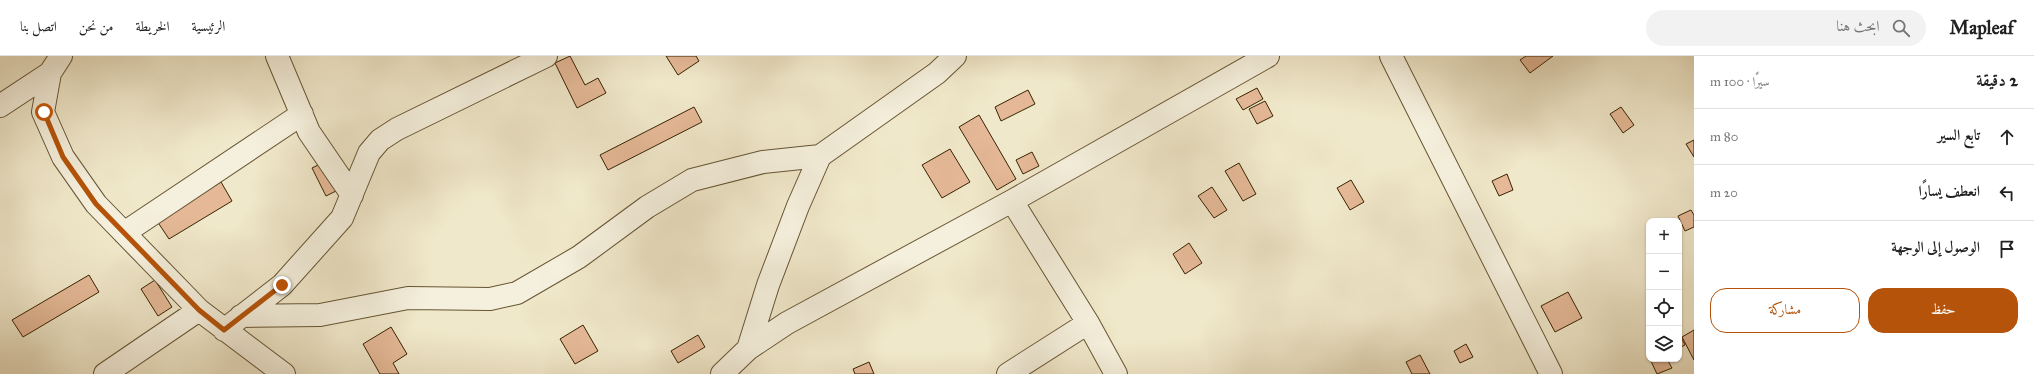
<!DOCTYPE html>
<html lang="ar">
<meta charset="utf-8">
<style>
:root{--surface:#fff;--page:#f2f2f2;--text:#222;--muted:#767676;--line:#e0e0e0;--accent:#b45309}
body{margin:0;font-family:"IM FELL Great Primer",Amiri,serif;background:var(--page);color:var(--text);direction:rtl}
.controls{position:absolute;right:12px;bottom:12px;display:grid;overflow:hidden;border-radius:8px;box-shadow:0 1px 3px #0004}
.controls button{width:36px;height:36px;display:grid;place-items:center;padding:0;border:0;border-bottom:1px solid var(--line);background:var(--surface);color:var(--text);font:20px sans-serif}
.stop{position:absolute;width:12px;height:12px;margin:-9px;border:3px solid #b45309;border-radius:50%;background:#fff}
.stop.end{background:#b45309;border-color:#fff;box-shadow:0 1px 4px #0008}
.list{margin:0;padding:0;list-style:none}
h2{display:flex;justify-content:space-between;align-items:center;height:52px;margin:0;padding:0 16px;font-size:17px}
h2 small{font-size:13px;font-weight:400;color:var(--muted)}
.list li{display:grid;grid-template-columns:26px 1fr auto;gap:12px;align-items:center;box-sizing:border-box;height:56px;padding:0 16px;border-top:1px solid var(--line)}
.list b{display:block;font-size:15px;white-space:nowrap}
.list em{font-size:13px;font-style:normal;color:var(--muted)}
.actions{display:flex;gap:8px;padding:12px 16px}
.actions a{flex:1;padding:9px 0;border:1px solid var(--accent);border-radius:16px;text-align:center;font-size:14px;color:var(--accent)}
.actions .main{background:var(--accent);color:#fff}
.icon{flex:none;width:22px;height:22px;fill:none;stroke:currentColor;stroke-width:2;stroke-linecap:round;stroke-linejoin:round}
.map{position:relative;flex:none;width:1694px;height:318px;overflow:hidden;direction:ltr}
header{display:flex;align-items:center;gap:24px;box-sizing:border-box;height:56px;padding:0 20px;background:var(--surface);border-bottom:1px solid var(--line)}
header strong{font-size:19px}
nav{display:flex;gap:22px;margin-inline-start:auto;font-size:14px}
.search{width:280px;height:36px;background:var(--page);display:flex;align-items:center;gap:10px;box-sizing:border-box;padding:0 14px;border-radius:22px;color:var(--muted);font-size:15px}
main{display:flex}
aside{flex:1;background:var(--surface)}
.map>svg:first-child{display:block}
</style>
<header>
<strong>Mapleaf</strong>
<div class="search"><svg class="icon" aria-label="search" viewBox="0 0 24 24"><circle cx="10" cy="10" r="6"/><path d="M15 15l6 6"/></svg>ابحث هنا</div>
<nav><a>الرئيسية</a><a>الخريطة</a><a>من نحن</a><a>اتصل بنا</a></nav>
</header>
<main>
<aside>
<h2>2 دقيقة<small>سيرًا · 100 m</small></h2>
<ul class="list">
<li><svg class="icon" aria-label="ahead" viewBox="0 0 24 24"><path d="M12 20V5M6 11l6-6 6 6"/></svg><div><b>تابع السير</b></div><em>80 m</em></li>
<li><svg class="icon" aria-label="left" viewBox="0 0 24 24"><path d="M17 20v-9H6M10 6l-5 5 5 5"/></svg><div><b>انعطف يسارًا</b></div><em>20 m</em></li>
<li><svg class="icon" aria-label="arrive" viewBox="0 0 24 24"><path d="M6 21V4h12l-3 4 3 4H6"/></svg><div><b>الوصول إلى الوجهة</b></div></li>
</ul>
<div class="actions"><a class="main">حفظ</a><a>مشاركة</a></div>
</aside>
<div class="map">
<svg width="1694" height="318" viewBox="0 0 1694 318">
<rect width="100%" height="100%" fill="#f0e8ca"/>
<filter id="stains"><feTurbulence type="fractalNoise" baseFrequency=".005" numOctaves="4"/><feColorMatrix values="0 0 0 0 .2 0 0 0 0 .09 0 0 0 0 .02 0 0 0 .5 -.17"/></filter>
<radialGradient id="worn" r=".72"><stop offset=".6" stop-color="#630" stop-opacity="0"/><stop offset="1" stop-color="#630" stop-opacity=".3"/></radialGradient>
<path fill="#e5b997" stroke="#382200" d="M 570,0 L 585,29 L 598,22 L 606,37 L 577,52 L 555,7 Z
M 666,0 L 696,0 L 699,5 L 678,19 Z
M 1526,0 L 1553,0 L 1530,17 L 1520,4 Z
M 1257,32 L 1263,43 L 1243,54 L 1236,43 Z
M 1028,34 L 1035,48 L 1001,65 L 995,51 Z
M 1265,45 L 1273,60 L 1257,68 L 1249,53 Z
M 694,51 L 702,66 L 608,114 L 600,99 Z
M 1621,51 L 1634,69 L 1623,77 L 1610,58 Z
M 979,59 L 1016,123 L 997,134 L 959,71 Z
M 1694,84 L 1694,101 L 1686,88 Z
M 950,93 L 970,126 L 942,142 L 922,109 Z
M 1032,96 L 1039,110 L 1023,118 L 1016,104 Z
M 326,105 L 340,133 L 326,140 L 312,112 Z
M 1239,107 L 1256,138 L 1243,145 L 1225,115 Z
M 1507,118 L 1513,134 L 1499,140 L 1492,125 Z
M 1351,124 L 1364,146 L 1350,154 L 1337,132 Z
M 221,126 L 232,145 L 169,183 L 157,165 Z
M 1212,131 L 1227,154 L 1214,162 L 1198,140 Z
M 1691,154 L 1694,159 L 1694,171 L 1685,175 L 1678,160 Z
M 1189,187 L 1202,207 L 1185,218 L 1173,198 Z
M 89,219 L 99,236 L 23,281 L 12,264 Z
M 155,224 L 172,251 L 158,260 L 141,233 Z
M 1568,236 L 1582,262 L 1555,276 L 1541,250 Z
M 583,269 L 598,295 L 575,308 L 560,283 Z
M 391,271 L 407,298 L 393,307 L 399,318 L 380,318 L 363,288 Z
M 1694,274 L 1694,304 L 1682,281 Z
M 1679,277 L 1685,289 L 1679,292 Z
M 698,279 L 705,291 L 678,307 L 671,295 Z
M 1466,288 L 1473,301 L 1460,307 L 1454,295 Z
M 1420,299 L 1430,318 L 1412,318 L 1406,306 Z
M 1650,303 L 1667,303 L 1672,312 L 1657,318 Z
M 869,306 L 874,318 L 855,318 L 853,313 Z"/>
<g fill="none" stroke-linecap="round" stroke-linejoin="round">
<g stroke="#665432" stroke-width="24">
<path id="minor" d="M 277,0 L 309,76 L 352,139
M 1391,0 L 1551,318
M 50,17 L 43,56 L 63,101 L 96,148 L 199,254 L 284,318
M 0,50 L 50,17 L 61,0
M 1012,145 L 1088,267 L 1116,318
M 124,177 L 302,58
M 241,260 L 320,259 L 408,242 L 490,243 L 517,237 L 579,201 L 647,151 L 692,124 L 763,106 L 820,100
M 224,274 L 282,229 L 342,162 L 369,97 L 380,84 L 397,73 L 546,0
M 748,293 L 768,229 L 798,150 L 820,100 L 937,17 L 955,0
M 105,318 L 199,254
M 722,318 L 748,293 L 787,267 L 1012,145 L 1268,0
M 1008,318 L 1088,267"/>
</g>
<use href="#minor" stroke="#f5f0dd" stroke-width="22"/>
</g>
<g fill="none" stroke-linecap="round" stroke-linejoin="round">
<path stroke="#b45309" stroke-width="5" d="M 44,56 L 63,101 L 96,148 L 199,254 L 224,274 L 282,229"/>
</g>
<rect width="100%" height="100%" filter="url(#stains)"/>
<rect width="100%" height="100%" fill="url(#worn)"/>
</svg>
<div class="controls">
<button>+</button>
<button>−</button>
<button><svg class="icon" aria-label="locate" viewBox="0 0 24 24"><circle cx="12" cy="12" r="6"/><path d="M12 2v4M12 18v4M2 12h4M18 12h4"/></svg></button>
<button><svg class="icon" aria-label="layers" viewBox="0 0 24 24"><path d="M12 4l9 5-9 5-9-5zM3 14l9 5 9-5"/></svg></button>
</div>
<div class="stop" style="left:44px;top:56px"></div>
<div class="stop end" style="left:282px;top:229px"></div>
</div>
</main>
